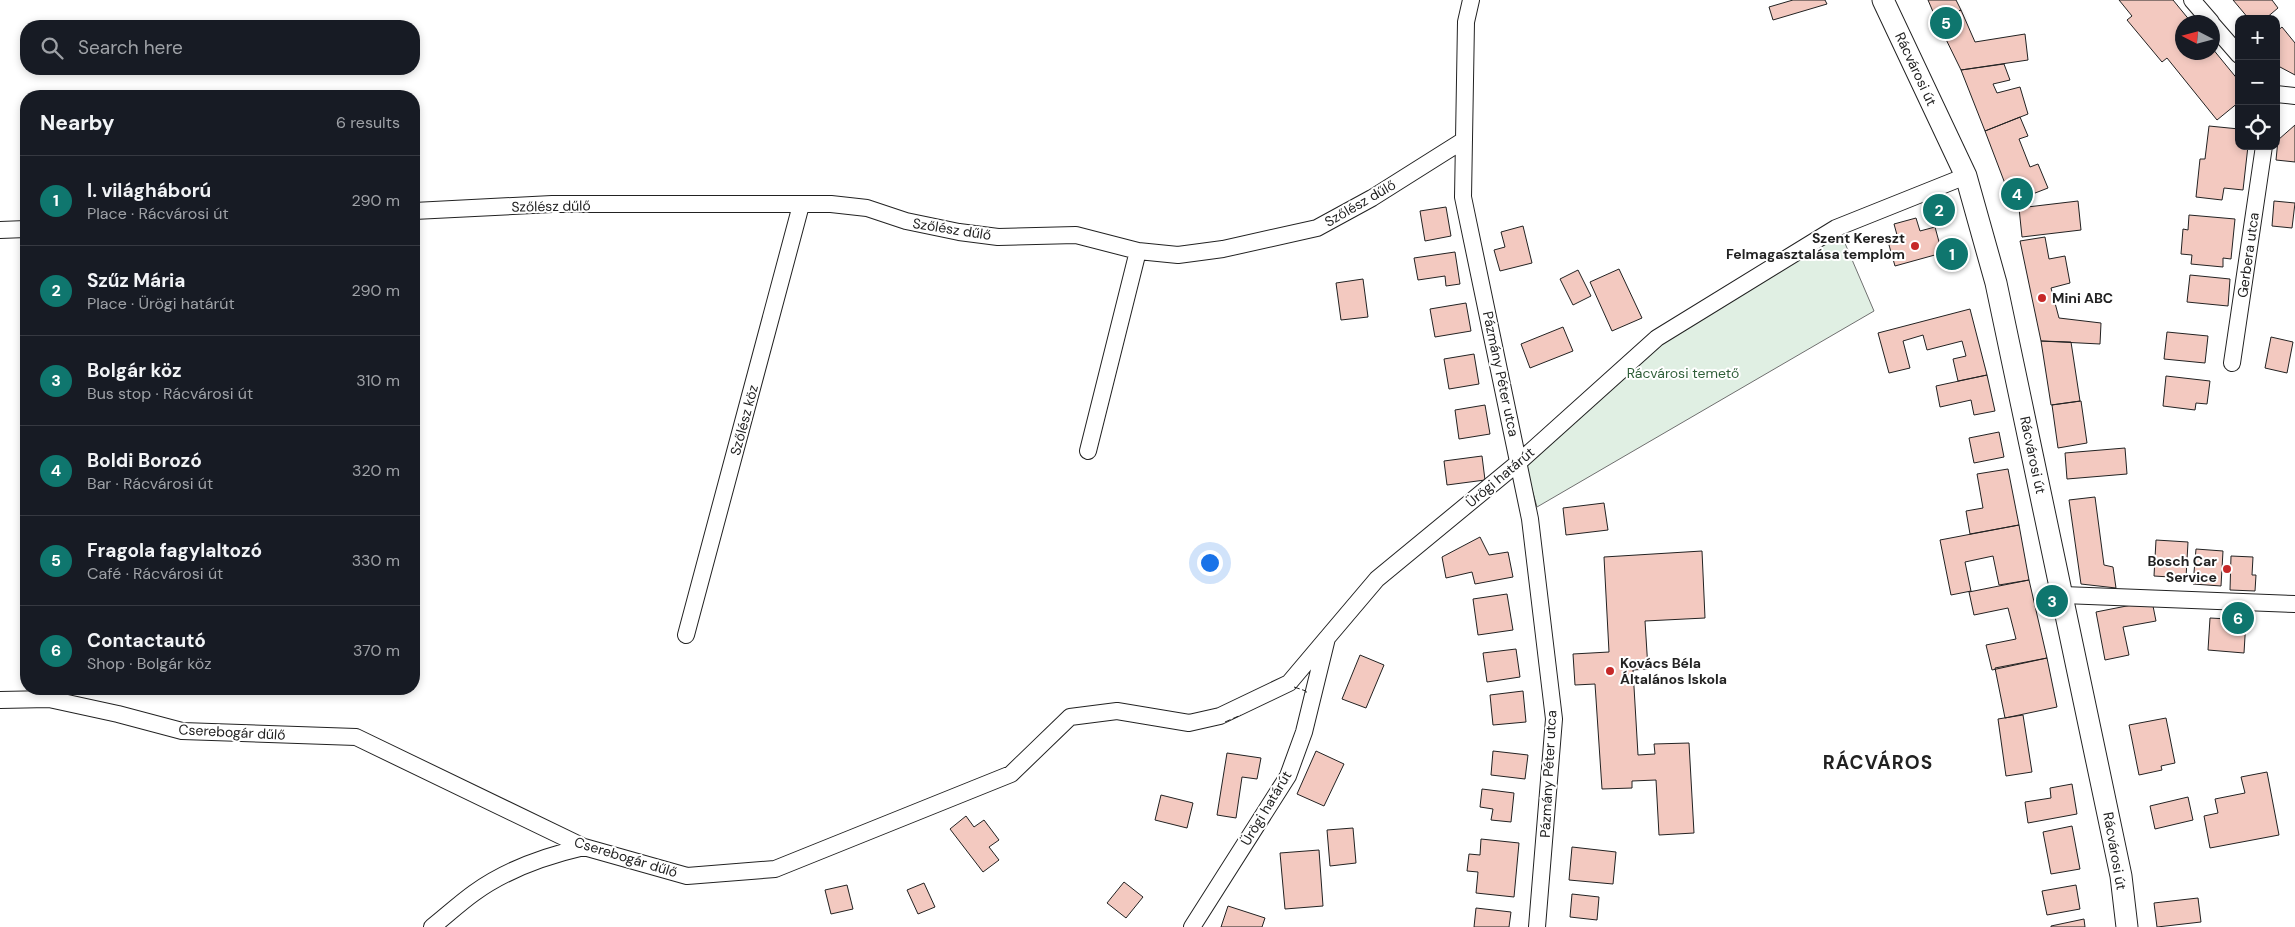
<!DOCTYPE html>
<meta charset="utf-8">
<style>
:root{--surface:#171b24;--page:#242831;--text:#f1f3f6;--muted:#9ea1a6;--line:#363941;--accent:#0f766e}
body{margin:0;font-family:"DM Sans",sans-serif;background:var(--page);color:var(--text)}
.controls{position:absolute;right:15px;top:15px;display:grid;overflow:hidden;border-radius:10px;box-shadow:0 2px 8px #0003}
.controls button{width:45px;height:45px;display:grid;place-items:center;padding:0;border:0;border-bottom:1px solid var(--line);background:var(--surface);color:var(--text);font:25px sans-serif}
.compass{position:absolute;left:2175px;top:15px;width:45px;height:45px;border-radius:50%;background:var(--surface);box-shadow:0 2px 8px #0003;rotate:276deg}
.you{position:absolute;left:1209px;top:562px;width:18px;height:18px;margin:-12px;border:4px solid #fff;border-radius:50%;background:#1a73e8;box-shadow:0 0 0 8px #1a73e833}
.badge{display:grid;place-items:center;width:32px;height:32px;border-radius:50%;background:var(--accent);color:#fff;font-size:16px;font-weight:700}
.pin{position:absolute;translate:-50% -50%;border:2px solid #fff;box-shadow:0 1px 5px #0006}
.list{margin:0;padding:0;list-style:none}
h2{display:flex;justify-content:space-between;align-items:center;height:65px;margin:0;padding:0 20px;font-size:21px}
h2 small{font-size:16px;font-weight:400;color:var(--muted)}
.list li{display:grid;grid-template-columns:32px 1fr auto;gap:15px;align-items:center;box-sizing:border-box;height:90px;padding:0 20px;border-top:1px solid var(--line)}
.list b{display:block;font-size:19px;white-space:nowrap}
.list p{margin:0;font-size:16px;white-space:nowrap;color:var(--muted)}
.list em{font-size:16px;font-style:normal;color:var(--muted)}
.icon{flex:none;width:28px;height:28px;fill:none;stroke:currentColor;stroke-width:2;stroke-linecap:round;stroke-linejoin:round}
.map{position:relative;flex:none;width:2295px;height:927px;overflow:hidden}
.search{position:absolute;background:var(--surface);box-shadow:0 2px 8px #0003;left:20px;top:20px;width:400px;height:55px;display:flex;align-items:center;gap:12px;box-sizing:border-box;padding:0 18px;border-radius:20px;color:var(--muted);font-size:19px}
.panel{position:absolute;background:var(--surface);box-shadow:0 2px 8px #0003;left:20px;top:90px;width:400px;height:605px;border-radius:20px}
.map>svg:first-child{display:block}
</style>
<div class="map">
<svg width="2295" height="927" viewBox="0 0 2295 927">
<rect width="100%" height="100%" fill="#fff"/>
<path fill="#e0efe3" stroke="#6f6f6f" d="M 1841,234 L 1874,311 L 1537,507 L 1523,458 L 1657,338 Z"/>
<path fill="#f3c9c0" stroke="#222" d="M 1793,0 L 1825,0 L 1827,4 L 1773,20 L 1769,7 Z
M 1928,0 L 1956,0 L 1961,10 L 1937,21 Z
M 2119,0 L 2173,0 L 2191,22 L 2182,22 L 2182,52 L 2212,52 L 2212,48 L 2239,81 L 2239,102 L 2217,120 L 2167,58 L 2162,62 L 2127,20 L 2132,16 Z
M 2233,0 L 2272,0 L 2278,8 L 2265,19 L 2249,19 Z
M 1961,10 L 1975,42 L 2025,34 L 2028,60 L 1961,70 L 1937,21 Z
M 2282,27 L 2295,43 L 2295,75 L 2280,67 L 2276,63 L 2276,32 Z
M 2004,64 L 2010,80 L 1993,84 L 1997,93 L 2020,87 L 2028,114 L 1985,131 L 1961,70 Z
M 2020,117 L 2028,136 L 2019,139 L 2030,167 L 2038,164 L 2048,188 L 2012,202 L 1985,131 Z
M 2295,125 L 2295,162 L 2276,160 L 2278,140 Z
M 2209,126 L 2239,129 L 2239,146 L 2248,146 L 2243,190 L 2224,188 L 2222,200 L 2196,197 L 2200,159 L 2205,159 Z
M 2078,201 L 2081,230 L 2022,237 L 2019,208 Z
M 2274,201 L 2295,203 L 2292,228 L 2272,226 Z
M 1446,207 L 1451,236 L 1425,241 L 1420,211 Z
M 2189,215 L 2235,219 L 2231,259 L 2223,258 L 2223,267 L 2191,264 L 2192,255 L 2181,254 L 2183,229 L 2188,230 Z
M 1916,218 L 1920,231 L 1935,227 L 1942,253 L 1895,266 L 1887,238 L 1897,235 L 1894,224 Z
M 1523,226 L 1532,263 L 1500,271 L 1494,250 L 1505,247 L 1501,232 Z
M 2045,237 L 2049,259 L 2065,256 L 2070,283 L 2051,288 L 2059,318 L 2101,323 L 2100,344 L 2041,341 L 2020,241 Z
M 1455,252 L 1460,284 L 1446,286 L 1445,276 L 1418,280 L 1414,258 Z
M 1619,269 L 1642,318 L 1612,331 L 1590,282 Z
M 1578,270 L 1591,296 L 1573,305 L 1560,279 Z
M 2190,275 L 2230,279 L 2228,306 L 2187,302 Z
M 1363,279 L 1368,317 L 1341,320 L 1336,283 Z
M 1466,303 L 1471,331 L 1435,337 L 1430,309 Z
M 1970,309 L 1987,375 L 1958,381 L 1953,359 L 1966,356 L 1962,341 L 1927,350 L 1923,335 L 1903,341 L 1910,368 L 1889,373 L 1878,333 Z
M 1563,327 L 1573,351 L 1530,368 L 1521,344 Z
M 2167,332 L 2208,336 L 2205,363 L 2164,359 Z
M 2271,337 L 2293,342 L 2287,373 L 2265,368 Z
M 2041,341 L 2071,342 L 2080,401 L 2051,405 Z
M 1474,354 L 1479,384 L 1449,389 L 1444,359 Z
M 1987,375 L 1995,411 L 1974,415 L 1971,400 L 1940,407 L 1936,386 Z
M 2166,376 L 2210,381 L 2207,404 L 2196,403 L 2195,410 L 2163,406 Z
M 2081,401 L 2087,443 L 2058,448 L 2052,405 Z
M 1485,405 L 1490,434 L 1459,439 L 1455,410 Z
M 1999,432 L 2004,457 L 1974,463 L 1969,438 Z
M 2125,448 L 2127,474 L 2067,479 L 2065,453 Z
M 1482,456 L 1485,480 L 1447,485 L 1444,461 Z
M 2008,469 L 2019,525 L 1970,534 L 1966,511 L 1983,508 L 1977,474 Z
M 2095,497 L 2104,565 L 2113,567 L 2116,588 L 2081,584 L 2069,500 Z
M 1604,503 L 1608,530 L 1566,535 L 1563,508 Z
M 2019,525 L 2029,580 L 1999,585 L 1993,556 L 1965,562 L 1971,591 L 1951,595 L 1940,540 Z
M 1480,537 L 1489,555 L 1508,552 L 1513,577 L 1475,584 L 1472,572 L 1446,578 L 1442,557 Z
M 2156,540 L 2188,542 L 2186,578 L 2154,576 Z
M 2196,549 L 2223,551 L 2221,586 L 2193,584 Z
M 1702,551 L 1705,618 L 1645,621 L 1648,669 L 1633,670 L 1638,755 L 1655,754 L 1654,744 L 1689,743 L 1694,833 L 1659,835 L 1656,780 L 1632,781 L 1632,788 L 1602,789 L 1595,684 L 1575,685 L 1573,654 L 1609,652 L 1604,557 Z
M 2231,556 L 2253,557 L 2252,575 L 2256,575 L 2255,591 L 2230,590 Z
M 2029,580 L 2047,658 L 1992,670 L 1986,645 L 2016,639 L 2008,608 L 1974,615 L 1969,592 Z
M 1507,594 L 1513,630 L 1478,635 L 1473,599 Z
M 2152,601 L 2156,621 L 2123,627 L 2129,655 L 2105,660 L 2096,612 Z
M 2210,618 L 2246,620 L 2244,653 L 2208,650 Z
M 1516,649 L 1520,677 L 1487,682 L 1483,653 Z
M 1360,655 L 1384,665 L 1366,708 L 1342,699 Z
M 2047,658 L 2057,707 L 2005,718 L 1995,668 Z
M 1523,691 L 1526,722 L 1493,725 L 1490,695 Z
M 2023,715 L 2032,772 L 2006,776 L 1998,719 Z
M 2166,718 L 2175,763 L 2161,766 L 2162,770 L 2139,775 L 2129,725 Z
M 1316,751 L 1344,764 L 1324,806 L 1297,794 Z
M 1493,751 L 1528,755 L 1525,779 L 1491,775 Z
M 1227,753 L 1261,758 L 1257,779 L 1242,777 L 1236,818 L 1217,815 Z
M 2267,772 L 2279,835 L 2210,848 L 2204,816 L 2218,813 L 2215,799 L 2245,793 L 2241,777 Z
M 2072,784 L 2077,814 L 2028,823 L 2025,802 L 2051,798 L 2050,788 Z
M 1482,789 L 1514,793 L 1511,822 L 1491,820 L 1493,809 L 1480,807 Z
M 1161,795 L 1193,803 L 1187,828 L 1155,820 Z
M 2188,797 L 2193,820 L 2155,829 L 2150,806 Z
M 966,816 L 974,827 L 984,820 L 999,840 L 989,847 L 999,860 L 983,872 L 950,829 Z
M 2072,826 L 2080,869 L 2051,874 L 2043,832 Z
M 1353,828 L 1356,863 L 1330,866 L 1327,830 Z
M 1481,839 L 1519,843 L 1514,897 L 1476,893 L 1478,872 L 1467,871 L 1469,854 L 1480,855 Z
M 1572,847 L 1616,852 L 1613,884 L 1569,880 Z
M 1319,850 L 1323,906 L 1285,909 L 1280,853 Z
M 1124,882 L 1143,897 L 1126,918 L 1107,903 Z
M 924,883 L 935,907 L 918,914 L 907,890 Z
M 847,885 L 853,909 L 831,914 L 825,890 Z
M 2076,885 L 2080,909 L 2047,915 L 2042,891 Z
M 1572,894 L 1599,897 L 1597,920 L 1570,917 Z
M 2198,898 L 2201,922 L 2157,927 L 2154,903 Z
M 1228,906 L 1265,918 L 1262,927 L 1221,927 Z
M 1476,908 L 1511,912 L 1509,927 L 1474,927 Z
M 2084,919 L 2085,927 L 2051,927 L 2051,926 Z"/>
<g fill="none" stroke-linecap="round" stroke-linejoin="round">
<g stroke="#222" stroke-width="18">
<path id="minor" d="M 1471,0 L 1466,22 L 1463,197 L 1530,519 L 1554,719 L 1537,927
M 2192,0 L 2211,22
M 2212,24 L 2239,55
M 2276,94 L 2295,96
M 414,211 L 552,204 L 831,204 L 867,208 L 906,221 L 959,232 L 998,237 L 1076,235 L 1138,251 L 1178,255 L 1223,249 L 1317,228 L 1372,198 L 1464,140
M 0,230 L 26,229
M 2232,363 L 2264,146
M 1088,451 L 1138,251
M 2063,595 L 2295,604
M 686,635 L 801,205
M 0,700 L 49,699 L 118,714 L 182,731 L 356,737 L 584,847 L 687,876 L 775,869 L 1011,774 L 1070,717 L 1117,711 L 1189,723 L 1220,716 L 1289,683 L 1327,638
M 432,927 C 446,916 460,903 474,893 C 507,869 545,856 584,847
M 1192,927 L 1288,776 L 1304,732 L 1327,638 L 1377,579 L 1519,462 L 1657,338 L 1836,228 L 1966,176"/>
</g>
<g stroke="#222" stroke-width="23">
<path id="tertiary" d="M 1883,0 L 1966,176 L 1996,283 L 2121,876 L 2127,927"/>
</g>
<use href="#minor" stroke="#fff" stroke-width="16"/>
<use href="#tertiary" stroke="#fff" stroke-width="21"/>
<path stroke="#222" stroke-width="1" stroke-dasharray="6 2.5" stroke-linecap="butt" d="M 1294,687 L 1306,691 L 1306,695
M 1225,722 L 1241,715"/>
</g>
<g fill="#c62828" stroke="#fff" stroke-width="2">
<circle cx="1915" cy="246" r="5"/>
<circle cx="2042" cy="298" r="5"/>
<circle cx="2227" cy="569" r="5"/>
<circle cx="1610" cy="671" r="5"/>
</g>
<g text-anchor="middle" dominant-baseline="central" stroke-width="4" stroke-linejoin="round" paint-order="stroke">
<g font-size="14" fill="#222" stroke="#fff">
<text transform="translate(1916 69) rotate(65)">Rácvárosi út</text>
<text transform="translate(1360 203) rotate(-30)">Szőlész dűlő</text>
<text transform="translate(551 206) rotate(-1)">Szőlész dűlő</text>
<text transform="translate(952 229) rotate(9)">Szőlész dűlő</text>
<text transform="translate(2248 255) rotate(-82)">Gerbera utca</text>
<text transform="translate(1501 374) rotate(78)">Pázmány Péter utca</text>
<text transform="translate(744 420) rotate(-75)">Szőlész köz</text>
<text transform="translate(2033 455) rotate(78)">Rácvárosi út</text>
<text transform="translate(1500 477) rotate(-40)">Ürögi határút</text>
<text transform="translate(232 732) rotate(3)">Cserebogár dűlő</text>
<text transform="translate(1548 774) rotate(-87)">Pázmány Péter utca</text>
<text transform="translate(1266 808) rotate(-59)">Ürögi határút</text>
<text transform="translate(2115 851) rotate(80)">Rácvárosi út</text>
<text transform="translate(626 857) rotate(17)">Cserebogár dűlő</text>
</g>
<g font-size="14" font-weight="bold" fill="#222" stroke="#fff" text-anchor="end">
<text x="1905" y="238">Szent Kereszt<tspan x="1905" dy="16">Felmagasztalása templom</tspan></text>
<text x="2052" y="298" text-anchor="start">Mini ABC</text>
<text x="2217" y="561">Bosch Car<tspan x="2217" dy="16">Service</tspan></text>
<text x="1620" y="663" text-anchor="start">Kovács Béla<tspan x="1620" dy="16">Általános Iskola</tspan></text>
</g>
<g font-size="14" fill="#2f5e38" stroke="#fff">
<text x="1683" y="373">Rácvárosi temető</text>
</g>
<g font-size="19" font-weight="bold" letter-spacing="1" fill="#222" stroke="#fff">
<text x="1878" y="762">RÁCVÁROS</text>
</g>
</g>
</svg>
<div class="controls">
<button>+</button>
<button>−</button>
<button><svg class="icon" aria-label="locate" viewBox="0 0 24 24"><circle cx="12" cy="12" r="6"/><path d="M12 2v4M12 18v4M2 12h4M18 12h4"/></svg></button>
</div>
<svg class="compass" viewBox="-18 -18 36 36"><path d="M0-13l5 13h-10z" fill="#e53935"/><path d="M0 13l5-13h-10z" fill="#9ea1a6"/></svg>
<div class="you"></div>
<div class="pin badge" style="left:1952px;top:254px">1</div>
<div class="pin badge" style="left:1939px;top:210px">2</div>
<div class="pin badge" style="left:2052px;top:601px">3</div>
<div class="pin badge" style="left:2017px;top:194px">4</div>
<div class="pin badge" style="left:1946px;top:23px">5</div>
<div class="pin badge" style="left:2238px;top:618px">6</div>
<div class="search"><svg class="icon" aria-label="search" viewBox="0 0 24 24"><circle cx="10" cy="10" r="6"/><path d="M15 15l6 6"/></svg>Search here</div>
<section class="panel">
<h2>Nearby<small>6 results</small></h2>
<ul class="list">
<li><span class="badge">1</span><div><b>I. világháború</b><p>Place · Rácvárosi út</p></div><em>290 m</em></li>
<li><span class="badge">2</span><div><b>Szűz Mária</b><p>Place · Ürögi határút</p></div><em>290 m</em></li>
<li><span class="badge">3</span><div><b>Bolgár köz</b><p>Bus stop · Rácvárosi út</p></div><em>310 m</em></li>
<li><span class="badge">4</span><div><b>Boldi Borozó</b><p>Bar · Rácvárosi út</p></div><em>320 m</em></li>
<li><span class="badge">5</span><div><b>Fragola fagylaltozó</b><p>Café · Rácvárosi út</p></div><em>330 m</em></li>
<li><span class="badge">6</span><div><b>Contactautó</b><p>Shop · Bolgár köz</p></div><em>370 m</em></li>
</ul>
</section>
</div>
